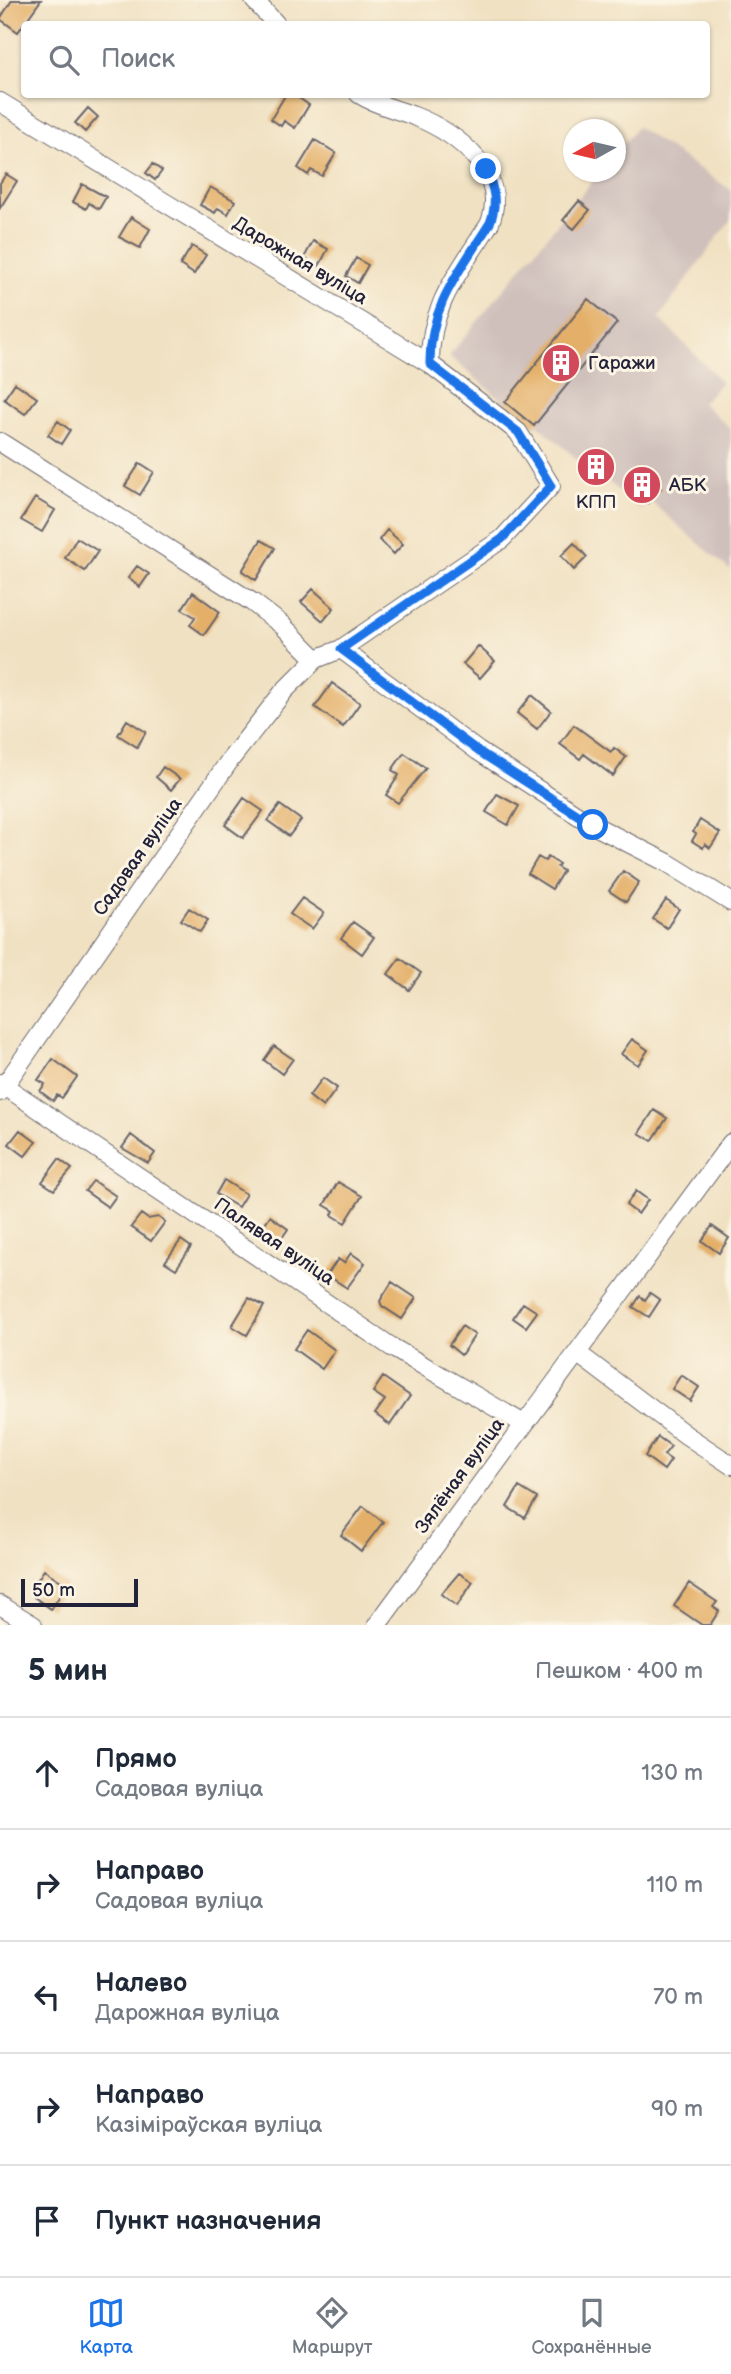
<!DOCTYPE html>
<html lang="ru">
<meta charset="utf-8">
<style>
:root{--surface:#fff;--page:#f6f6f7;--text:#1f2937;--muted:#747a83;--line:#e0e1e3;--accent:#1a73e8}
body{margin:0;font-family:"Balsamiq Sans",sans-serif;background:var(--page);color:var(--text)}
.compass{position:absolute;left:563px;top:119px;width:63px;height:63px;border-radius:50%;background:var(--surface);box-shadow:0 2px 5px #0004;rotate:262deg}
.scale{position:absolute;left:21px;bottom:18px;width:117px;box-sizing:border-box;padding-left:7px;border:4px solid #22223b;border-top:0;font-size:19px;line-height:24px;white-space:nowrap;color:#22223b;-webkit-text-stroke:5px #fcf5e5;paint-order:stroke}
.stop{position:absolute;width:21px;height:21px;margin:-16px;border:5px solid #1a73e8;border-radius:50%;background:#fff}
.stop.end{background:#1a73e8;border-color:#fff;box-shadow:0 2px 7px #0008}
.list{margin:0;padding:0;list-style:none}
h2{display:flex;justify-content:space-between;align-items:center;height:91px;margin:0;padding:0 28px;font-size:30px}
h2 small{font-size:23px;font-weight:400;color:var(--muted)}
.list li{display:grid;grid-template-columns:46px 1fr auto;gap:21px;align-items:center;box-sizing:border-box;height:112px;padding:0 28px;border-top:2px solid var(--line)}
.list b{display:block;font-size:26px;white-space:nowrap}
.list p{margin:0;font-size:23px;white-space:nowrap;color:var(--muted)}
.list em{font-size:23px;font-style:normal;color:var(--muted)}
.icon{flex:none;width:38px;height:38px;fill:none;stroke:currentColor;stroke-width:2;stroke-linecap:round;stroke-linejoin:round}
.map{position:relative;flex:none;width:731px;height:1625px;overflow:hidden}
.search{position:absolute;background:var(--surface);box-shadow:0 2px 5px #0004;left:21px;right:21px;top:21px;height:77px;display:flex;align-items:center;gap:18px;box-sizing:border-box;padding:0 24px;border-radius:7px;color:var(--muted);font-size:26px}
.sheet{height:651px;background:var(--surface)}
nav{display:flex;justify-content:space-around;align-items:center;box-sizing:border-box;height:98px;border-top:2px solid var(--line);background:var(--surface);font-size:19px;color:var(--muted)}
nav a{display:grid;justify-items:center;gap:4px}
nav .on{color:var(--accent)}
.map>svg:first-child{display:block}
</style>
<div class="map">
<svg width="731" height="1625" viewBox="0 0 731 1625">
<rect width="100%" height="100%" fill="#fcf5e5"/>
<filter id="ink" filterUnits="userSpaceOnUse"><feTurbulence type="fractalNoise" baseFrequency=".0143" numOctaves="2"/><feDisplacementMap in="SourceGraphic" scale="14" xChannelSelector="R" yChannelSelector="G"/><feConvolveMatrix kernelMatrix="1 2 1 2 8 2 1 2 1" color-interpolation-filters="sRGB"/></filter>
<filter id="wash" filterUnits="userSpaceOnUse"><feTurbulence type="fractalNoise" baseFrequency=".00686" numOctaves="4" result="noise"/><feDisplacementMap in="SourceGraphic" scale="28" xChannelSelector="R" yChannelSelector="G"/><feGaussianBlur stdDeviation="1.57" result="paint"/><feColorMatrix in="noise" values="0 0 0 0 0 0 0 0 0 0 0 0 0 0 0 0 0 1.4 0 .05"/><feComposite in="paint" operator="in"/></filter>
<g filter="url(#wash)">
<rect width="100%" height="100%" fill="#f0e1c2"/>
<path fill="#cfc0bb" d="M 637,127 L 731,190 L 731,219 L 659,318 L 722,382 L 702,403 L 731,429 L 731,571 L 651,502 L 640,509 L 603,477 L 600,479 L 537,424 L 534,427 L 449,356 L 600,172 L 616,172 L 616,153 Z"/>
<g id="blocks">
<path fill="#e4b069" d="M 12,0 L 41,0 L 18,32 L 0,19 Z
M 286,94 L 293,94 L 309,105 L 295,128 L 284,121 L 281,126 L 271,119 Z
M 88,108 L 98,117 L 85,132 L 75,123 Z
M 315,140 L 336,153 L 322,176 L 311,170 L 308,175 L 298,168 Z
M 153,164 L 162,171 L 155,180 L 146,173 Z
M 6,174 L 17,181 L 0,208 L 0,183 Z
M 82,184 L 106,197 L 99,209 L 89,203 L 86,209 L 73,202 Z
M 210,187 L 235,201 L 228,214 L 218,208 L 215,213 L 200,205 Z
M 579,201 L 590,210 L 574,229 L 563,220 Z
M 131,217 L 150,229 L 140,248 L 119,237 Z
M 313,241 L 328,249 L 319,266 L 304,258 Z
M 192,246 L 206,255 L 194,274 L 180,265 Z
M 356,258 L 368,265 L 358,283 L 346,276 Z
M 588,299 L 617,323 L 534,426 L 505,402 Z
M 15,383 L 37,398 L 25,414 L 4,399 Z
M 58,421 L 70,430 L 61,444 L 48,435 Z
M 140,463 L 154,472 L 140,495 L 125,486 Z
M 637,467 L 661,488 L 648,503 L 624,481 Z
M 35,498 L 55,510 L 42,532 L 21,520 Z
M 387,530 L 403,544 L 394,554 L 379,540 Z
M 77,538 L 98,551 L 85,571 L 65,558 Z
M 261,540 L 275,548 L 256,580 L 242,571 Z
M 574,543 L 587,557 L 574,570 L 561,556 Z
M 137,566 L 149,574 L 140,587 L 128,578 Z
M 313,589 L 334,608 L 323,621 L 301,602 Z
M 193,592 L 220,612 L 204,635 L 190,625 L 195,617 L 182,609 Z
M 478,646 L 495,661 L 480,678 L 463,664 Z
M 332,683 L 360,703 L 343,727 L 315,707 Z
M 532,695 L 551,711 L 537,729 L 517,713 Z
M 127,720 L 146,732 L 137,747 L 118,735 Z
M 574,725 L 611,752 L 614,748 L 626,757 L 613,776 L 584,754 L 580,759 L 560,744 Z
M 404,753 L 426,768 L 398,803 L 386,795 L 399,775 L 392,770 Z
M 163,767 L 180,779 L 171,790 L 156,777 Z
M 497,794 L 519,806 L 508,825 L 486,812 Z
M 244,798 L 263,811 L 243,838 L 225,825 Z
M 280,805 L 301,820 L 289,836 L 268,821 Z
M 700,820 L 720,833 L 710,848 L 705,844 L 703,848 L 692,841 L 696,834 L 693,832 Z
M 538,857 L 545,861 L 548,857 L 559,864 L 557,867 L 563,871 L 552,889 L 528,874 Z
M 623,871 L 639,882 L 626,902 L 609,891 Z
M 302,898 L 324,913 L 312,929 L 290,914 Z
M 666,900 L 679,909 L 667,928 L 653,919 Z
M 189,908 L 208,920 L 200,932 L 181,920 Z
M 353,922 L 374,937 L 362,954 L 341,938 Z
M 400,958 L 421,973 L 409,990 L 388,974 Z
M 632,1039 L 648,1050 L 638,1065 L 621,1054 Z
M 274,1046 L 293,1059 L 282,1074 L 264,1060 Z
M 53,1059 L 77,1077 L 62,1098 L 57,1095 L 53,1101 L 40,1091 L 45,1084 L 38,1080 Z
M 323,1078 L 337,1088 L 323,1107 L 309,1096 Z
M 654,1110 L 667,1118 L 652,1141 L 639,1133 Z
M 20,1130 L 36,1142 L 25,1156 L 9,1144 Z
M 131,1135 L 155,1153 L 148,1163 L 122,1148 Z
M 59,1159 L 72,1169 L 54,1190 L 42,1182 Z
M 224,1180 L 246,1194 L 238,1207 L 216,1194 Z
M 93,1181 L 116,1196 L 108,1207 L 85,1191 Z
M 338,1182 L 362,1196 L 345,1223 L 332,1215 L 334,1211 L 324,1205 Z
M 636,1191 L 648,1200 L 638,1214 L 626,1205 Z
M 141,1214 L 148,1219 L 158,1217 L 165,1222 L 151,1241 L 131,1227 Z
M 270,1216 L 288,1229 L 279,1242 L 261,1229 Z
M 712,1226 L 729,1238 L 719,1253 L 702,1241 Z
M 181,1240 L 191,1247 L 176,1269 L 165,1262 Z
M 351,1253 L 365,1263 L 347,1288 L 327,1275 L 338,1259 L 344,1263 Z
M 392,1282 L 416,1298 L 402,1319 L 382,1306 L 380,1301 Z
M 650,1293 L 660,1300 L 649,1317 L 633,1307 L 640,1296 L 645,1300 Z
M 249,1298 L 264,1306 L 247,1335 L 232,1326 Z
M 523,1303 L 537,1312 L 526,1327 L 513,1318 Z
M 462,1326 L 475,1335 L 461,1355 L 449,1345 Z
M 307,1330 L 335,1350 L 322,1369 L 294,1349 Z
M 681,1375 L 699,1387 L 690,1401 L 672,1389 Z
M 383,1377 L 410,1396 L 390,1425 L 375,1414 L 385,1400 L 373,1392 Z
M 658,1437 L 671,1446 L 664,1455 L 671,1460 L 664,1470 L 645,1456 Z
M 519,1487 L 537,1498 L 525,1518 L 507,1507 Z
M 363,1506 L 383,1522 L 361,1551 L 341,1535 Z
M 44,1570 L 67,1585 L 51,1609 L 34,1597 L 39,1590 L 33,1586 Z
M 459,1573 L 473,1582 L 457,1606 L 441,1594 Z
M 689,1583 L 717,1602 L 713,1607 L 719,1611 L 710,1625 L 702,1625 L 674,1606 Z"/>
</g>
</g>
<g filter="url(#ink)">
<use href="#blocks" fill-opacity="0" stroke="#6a656a" stroke-width="2"/>
<g fill="none" stroke-linecap="round" stroke-linejoin="round">
<g stroke="#6a656a" stroke-width="20">
<path id="minor" d="M 254,0 L 276,24
M 359,94 C 376,105 396,109 414,116 C 457,133 509,173 490,223 C 460,271 429,305 430,364
M 0,102 L 430,364 L 518,432 L 551,486 L 502,539 L 341,649 L 316,659 L 284,691 L 230,760 L 0,1092
M 0,442 L 252,602 L 282,625 L 316,659
M 341,649 L 478,751 L 593,825 L 668,863 L 731,902
M 0,1083 L 393,1348 L 524,1424
M 577,1353 L 686,1435 L 731,1465
M 0,1605 L 33,1625
M 377,1625 L 731,1143"/>
</g>
<use href="#minor" stroke="#fff" stroke-width="18"/>
</g>
</g>
<g fill="none" stroke-linecap="round" stroke-linejoin="round" filter="url(#ink)">
<path stroke="#1a73e8" stroke-width="9" d="M 486,169 C 494,189 498,202 490,223 C 460,271 429,305 430,364 L 518,432 L 551,486 L 502,539 L 341,649 L 478,751 L 593,825"/>
</g>
<defs>
<g id="building-disc" transform="scale(2.0125)"><circle r="9.5" fill="#d1495b" stroke="#fcf5e5"/><path d="M-4-6H4V6H1V3H-1V6H-4ZM-2.5-4.3h1.7v1.8h-1.7ZM.8-4.3h1.7v1.8H.8ZM-2.5-1h1.7V.8h-1.7ZM.8-1h1.7V.8H.8Z" fill="#fff"/></g>
</defs>
<g fill-rule="evenodd">
<use href="#building-disc" x="561" y="363"/>
<use href="#building-disc" x="596" y="467"/>
<use href="#building-disc" x="642" y="485"/>
</g>
<g text-anchor="middle" dominant-baseline="central" stroke-width="6" stroke-linejoin="round" paint-order="stroke">
<g font-size="19" fill="#22223b" stroke="#fcf5e5">
<text transform="translate(300 261) rotate(31)">Дарожная вуліца</text>
<text transform="translate(138 857) rotate(-55)">Садовая вуліца</text>
<text transform="translate(274 1242) rotate(34)">Палявая вуліца</text>
<text transform="translate(460 1476) rotate(-54)">Зялёная вуліца</text>
</g>
<g font-size="19" fill="#22223b" stroke="#fcf5e5" text-anchor="start">
<text x="588" y="363">Гаражи</text>
<text x="669" y="485">АБК</text>
<text x="596" y="502" text-anchor="middle">КПП</text>
</g>
</g>
</svg>
<svg class="compass" viewBox="-18 -18 36 36"><path d="M0-13l5 13h-10z" fill="#e53935"/><path d="M0 13l5-13h-10z" fill="#747a83"/></svg>
<div class="scale">50 m</div>
<div class="stop" style="left:593px;top:825px"></div>
<div class="stop end" style="left:486px;top:169px"></div>
<div class="search"><svg class="icon" aria-label="search" viewBox="0 0 24 24"><circle cx="10" cy="10" r="6"/><path d="M15 15l6 6"/></svg>Поиск</div>
</div>
<section class="sheet">
<h2>5 мин<small>Пешком · 400 m</small></h2>
<ul class="list">
<li><svg class="icon" aria-label="ahead" viewBox="0 0 24 24"><path d="M12 20V5M6 11l6-6 6 6"/></svg><div><b>Прямо</b><p>Садовая вуліца</p></div><em>130 m</em></li>
<li><svg class="icon" aria-label="right" viewBox="0 0 24 24"><path d="M7 20v-9h11M14 6l5 5-5 5"/></svg><div><b>Направо</b><p>Садовая вуліца</p></div><em>110 m</em></li>
<li><svg class="icon" aria-label="left" viewBox="0 0 24 24"><path d="M17 20v-9H6M10 6l-5 5 5 5"/></svg><div><b>Налево</b><p>Дарожная вуліца</p></div><em>70 m</em></li>
<li><svg class="icon" aria-label="right" viewBox="0 0 24 24"><path d="M7 20v-9h11M14 6l5 5-5 5"/></svg><div><b>Направо</b><p>Казіміраўская вуліца</p></div><em>90 m</em></li>
<li><svg class="icon" aria-label="arrive" viewBox="0 0 24 24"><path d="M6 21V4h12l-3 4 3 4H6"/></svg><div><b>Пункт назначения</b></div></li>
</ul>
</section>
<nav>
<a class="on"><svg class="icon" aria-label="map" viewBox="0 0 24 24"><path d="M3 6l6-2 6 2 6-2v14l-6 2-6-2-6 2zM9 4v14M15 6v14"/></svg>Карта</a>
<a><svg class="icon" aria-label="directions" viewBox="0 0 24 24"><path d="M12 3l9 9-9 9-9-9zM9 14v-3h6M13 9l2 2-2 2"/></svg>Маршрут</a>
<a><svg class="icon" aria-label="saved" viewBox="0 0 24 24"><path d="M7 4h10v16l-5-4-5 4z"/></svg>Сохранённые</a>
</nav>
